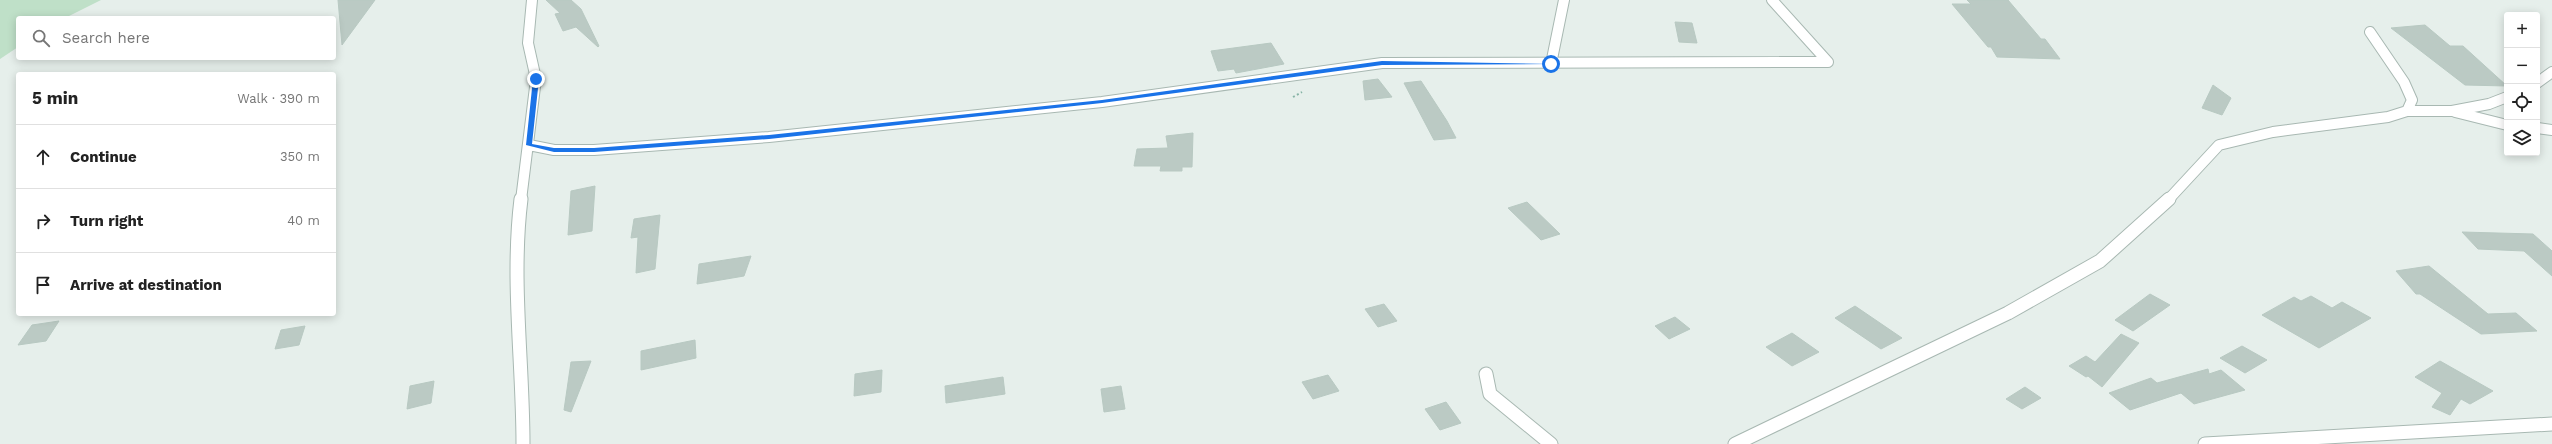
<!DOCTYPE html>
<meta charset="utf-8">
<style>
:root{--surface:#fff;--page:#f2f2f2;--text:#222;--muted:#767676;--line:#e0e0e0}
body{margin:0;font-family:"Work Sans",sans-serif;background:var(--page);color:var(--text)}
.controls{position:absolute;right:12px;top:12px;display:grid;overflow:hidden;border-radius:4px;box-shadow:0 2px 10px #0003}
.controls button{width:36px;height:36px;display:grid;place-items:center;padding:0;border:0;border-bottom:1px solid var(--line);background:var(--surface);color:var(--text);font:20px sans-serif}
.stop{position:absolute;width:12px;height:12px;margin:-9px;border:3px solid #1a73e8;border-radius:50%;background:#fff}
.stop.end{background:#1a73e8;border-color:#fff;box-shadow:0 1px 4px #0008}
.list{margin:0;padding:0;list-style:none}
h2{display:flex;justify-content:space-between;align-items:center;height:52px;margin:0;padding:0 16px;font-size:17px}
h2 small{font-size:13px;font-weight:400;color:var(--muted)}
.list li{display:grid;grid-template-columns:26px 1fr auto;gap:12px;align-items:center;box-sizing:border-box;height:64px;padding:0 16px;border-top:1px solid var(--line)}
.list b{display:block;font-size:15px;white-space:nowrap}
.list em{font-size:13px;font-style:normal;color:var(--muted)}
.icon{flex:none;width:22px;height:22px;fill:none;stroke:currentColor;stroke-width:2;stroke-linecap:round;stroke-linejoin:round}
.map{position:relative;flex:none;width:2552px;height:444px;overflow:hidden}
.search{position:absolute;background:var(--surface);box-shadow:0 2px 10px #0003;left:16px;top:16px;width:320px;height:44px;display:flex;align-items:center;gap:10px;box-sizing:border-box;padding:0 14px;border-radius:4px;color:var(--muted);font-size:15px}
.panel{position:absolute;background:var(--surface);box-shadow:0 2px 10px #0003;left:16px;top:72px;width:320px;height:244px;border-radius:4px}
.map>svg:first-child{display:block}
</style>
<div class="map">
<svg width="2552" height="444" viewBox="0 0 2552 444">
<rect width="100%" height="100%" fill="#e6efeb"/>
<path fill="#bfe0c8" d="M 0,0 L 101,0 L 65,18 L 18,18 L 18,47 L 0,59 Z"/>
<path fill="#bbcac4" stroke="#b8c9c2" d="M 338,0 L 375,0 L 342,45 Z
M 546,0 L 571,0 L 581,9 L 599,46 L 598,47 L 576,27 L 563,31 L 555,14 L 560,13 Z
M 1967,0 L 2008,0 L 2041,39 L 2045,39 L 2060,59 L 1997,57 L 1991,47 L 1988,47 L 1952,4 L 1971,4 Z
M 1675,22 L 1692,23 L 1697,43 L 1679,42 Z
M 2425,25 L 2450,46 L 2463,46 L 2507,86 L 2465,85 L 2391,28 Z
M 1271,43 L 1284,64 L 1236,73 L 1234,69 L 1218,71 L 1211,51 Z
M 1378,79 L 1392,97 L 1365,100 L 1363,81 Z
M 1421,81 L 1447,121 L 1456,138 L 1434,140 L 1404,83 Z
M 2213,85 L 2231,98 L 2222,115 L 2202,108 Z
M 1193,133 L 1192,167 L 1182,167 L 1182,171 L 1160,171 L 1161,166 L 1134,166 L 1137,149 L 1168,148 L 1166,136 Z
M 595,186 L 592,231 L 568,235 L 571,191 Z
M 1527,202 L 1560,234 L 1541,240 L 1508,208 Z
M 660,215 L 655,269 L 636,273 L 638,237 L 631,238 L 634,219 Z
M 2462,232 L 2533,234 L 2552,251 L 2552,276 L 2524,251 L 2478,249 Z
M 751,256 L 744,276 L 697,284 L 699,264 Z
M 2429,266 L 2488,314 L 2516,313 L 2537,331 L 2481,334 L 2420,294 L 2416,294 L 2396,271 Z
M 2150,294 L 2170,305 L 2133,331 L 2115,320 Z
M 2311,296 L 2332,308 L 2342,302 L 2371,318 L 2319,348 L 2262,315 L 2294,297 L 2301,301 Z
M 1384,304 L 1397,321 L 1378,327 L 1365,309 Z
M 1855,306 L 1902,338 L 1881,349 L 1835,318 Z
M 1675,317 L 1690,329 L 1669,339 L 1655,326 Z
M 59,321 L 46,341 L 18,345 L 32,325 Z
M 305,326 L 299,345 L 275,349 L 281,330 Z
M 1792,333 L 1819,352 L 1792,366 L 1766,347 Z
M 2121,334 L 2139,343 L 2102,387 L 2088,376 L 2086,377 L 2069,366 L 2086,356 L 2095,362 Z
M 695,340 L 696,358 L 641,370 L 641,351 Z
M 2242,346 L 2267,360 L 2245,373 L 2220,358 Z
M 591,361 L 571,412 L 564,410 L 571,362 Z
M 2440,361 L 2493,391 L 2470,404 L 2461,399 L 2450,415 L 2432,407 L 2442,393 L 2415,377 Z
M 2208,369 L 2209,374 L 2221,370 L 2245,390 L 2194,404 L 2181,393 L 2130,410 L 2109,393 L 2151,378 L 2157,383 Z
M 882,370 L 881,392 L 854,396 L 855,374 Z
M 1328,375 L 1339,391 L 1313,399 L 1302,382 Z
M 1003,377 L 1005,394 L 946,403 L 945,386 Z
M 434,381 L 431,403 L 407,409 L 410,386 Z
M 1121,386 L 1125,409 L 1104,412 L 1101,389 Z
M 2025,387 L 2041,398 L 2022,409 L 2006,399 Z
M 1446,402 L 1461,423 L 1440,430 L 1425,409 Z"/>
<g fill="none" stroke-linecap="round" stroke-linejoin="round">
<g stroke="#a8b8b2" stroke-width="12">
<path id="street-far1" d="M 1772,0 L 1828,62
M 2370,32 L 2404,82 L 2412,100 L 2407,111
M 1551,64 L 1564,0
M 2537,83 L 2552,72
M 2455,112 L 2507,125
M 2537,128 L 2552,130
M 529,145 L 554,150 L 594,150 L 769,137 L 1102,102 L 1382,63 L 1828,62
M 521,200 L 536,79 L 528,43 L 532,0
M 2168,200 L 2219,145 L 2273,132 L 2388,117 L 2407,111 L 2452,111 L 2489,104 L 2507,97"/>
</g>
<g stroke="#a8b8b2" stroke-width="15">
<path id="street" d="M 521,199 C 511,280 523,362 523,444
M 1486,374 L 1490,394 L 1551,444
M 1735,444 L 2008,313 L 2100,261 L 2169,199
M 2205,444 L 2552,424"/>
</g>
<path stroke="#86b3a5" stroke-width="2" stroke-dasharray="2 2.5" stroke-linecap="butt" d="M 1293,97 L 1302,92"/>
<use href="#street-far1" stroke="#fff" stroke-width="10"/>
<use href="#street" stroke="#fff" stroke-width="13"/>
</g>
<path fill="#1a73e8" d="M 1382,61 L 1554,64 L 1382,65 L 1102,103 L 769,139 L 594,152 L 554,152 L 526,145 L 533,79 L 536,77 L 539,79 L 532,144 L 554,148 L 594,148 L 769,135 L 1102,100 Z"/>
</svg>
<div class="controls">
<button>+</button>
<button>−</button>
<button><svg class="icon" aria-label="locate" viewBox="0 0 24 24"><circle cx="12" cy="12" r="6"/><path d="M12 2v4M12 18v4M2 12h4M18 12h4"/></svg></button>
<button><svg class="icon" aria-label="layers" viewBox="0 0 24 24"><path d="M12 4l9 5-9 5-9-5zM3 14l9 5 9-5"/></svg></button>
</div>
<div class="stop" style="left:1551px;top:64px"></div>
<div class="stop end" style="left:536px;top:79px"></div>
<div class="search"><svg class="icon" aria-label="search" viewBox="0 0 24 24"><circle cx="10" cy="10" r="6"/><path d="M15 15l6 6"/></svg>Search here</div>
<section class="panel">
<h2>5 min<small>Walk · 390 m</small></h2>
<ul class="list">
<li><svg class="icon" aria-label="ahead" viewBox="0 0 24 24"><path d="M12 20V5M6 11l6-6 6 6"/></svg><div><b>Continue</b></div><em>350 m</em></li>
<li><svg class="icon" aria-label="right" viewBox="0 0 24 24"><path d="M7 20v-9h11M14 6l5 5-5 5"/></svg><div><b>Turn right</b></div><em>40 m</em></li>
<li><svg class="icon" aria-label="arrive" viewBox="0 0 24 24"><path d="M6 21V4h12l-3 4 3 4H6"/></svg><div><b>Arrive at destination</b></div></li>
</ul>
</section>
</div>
